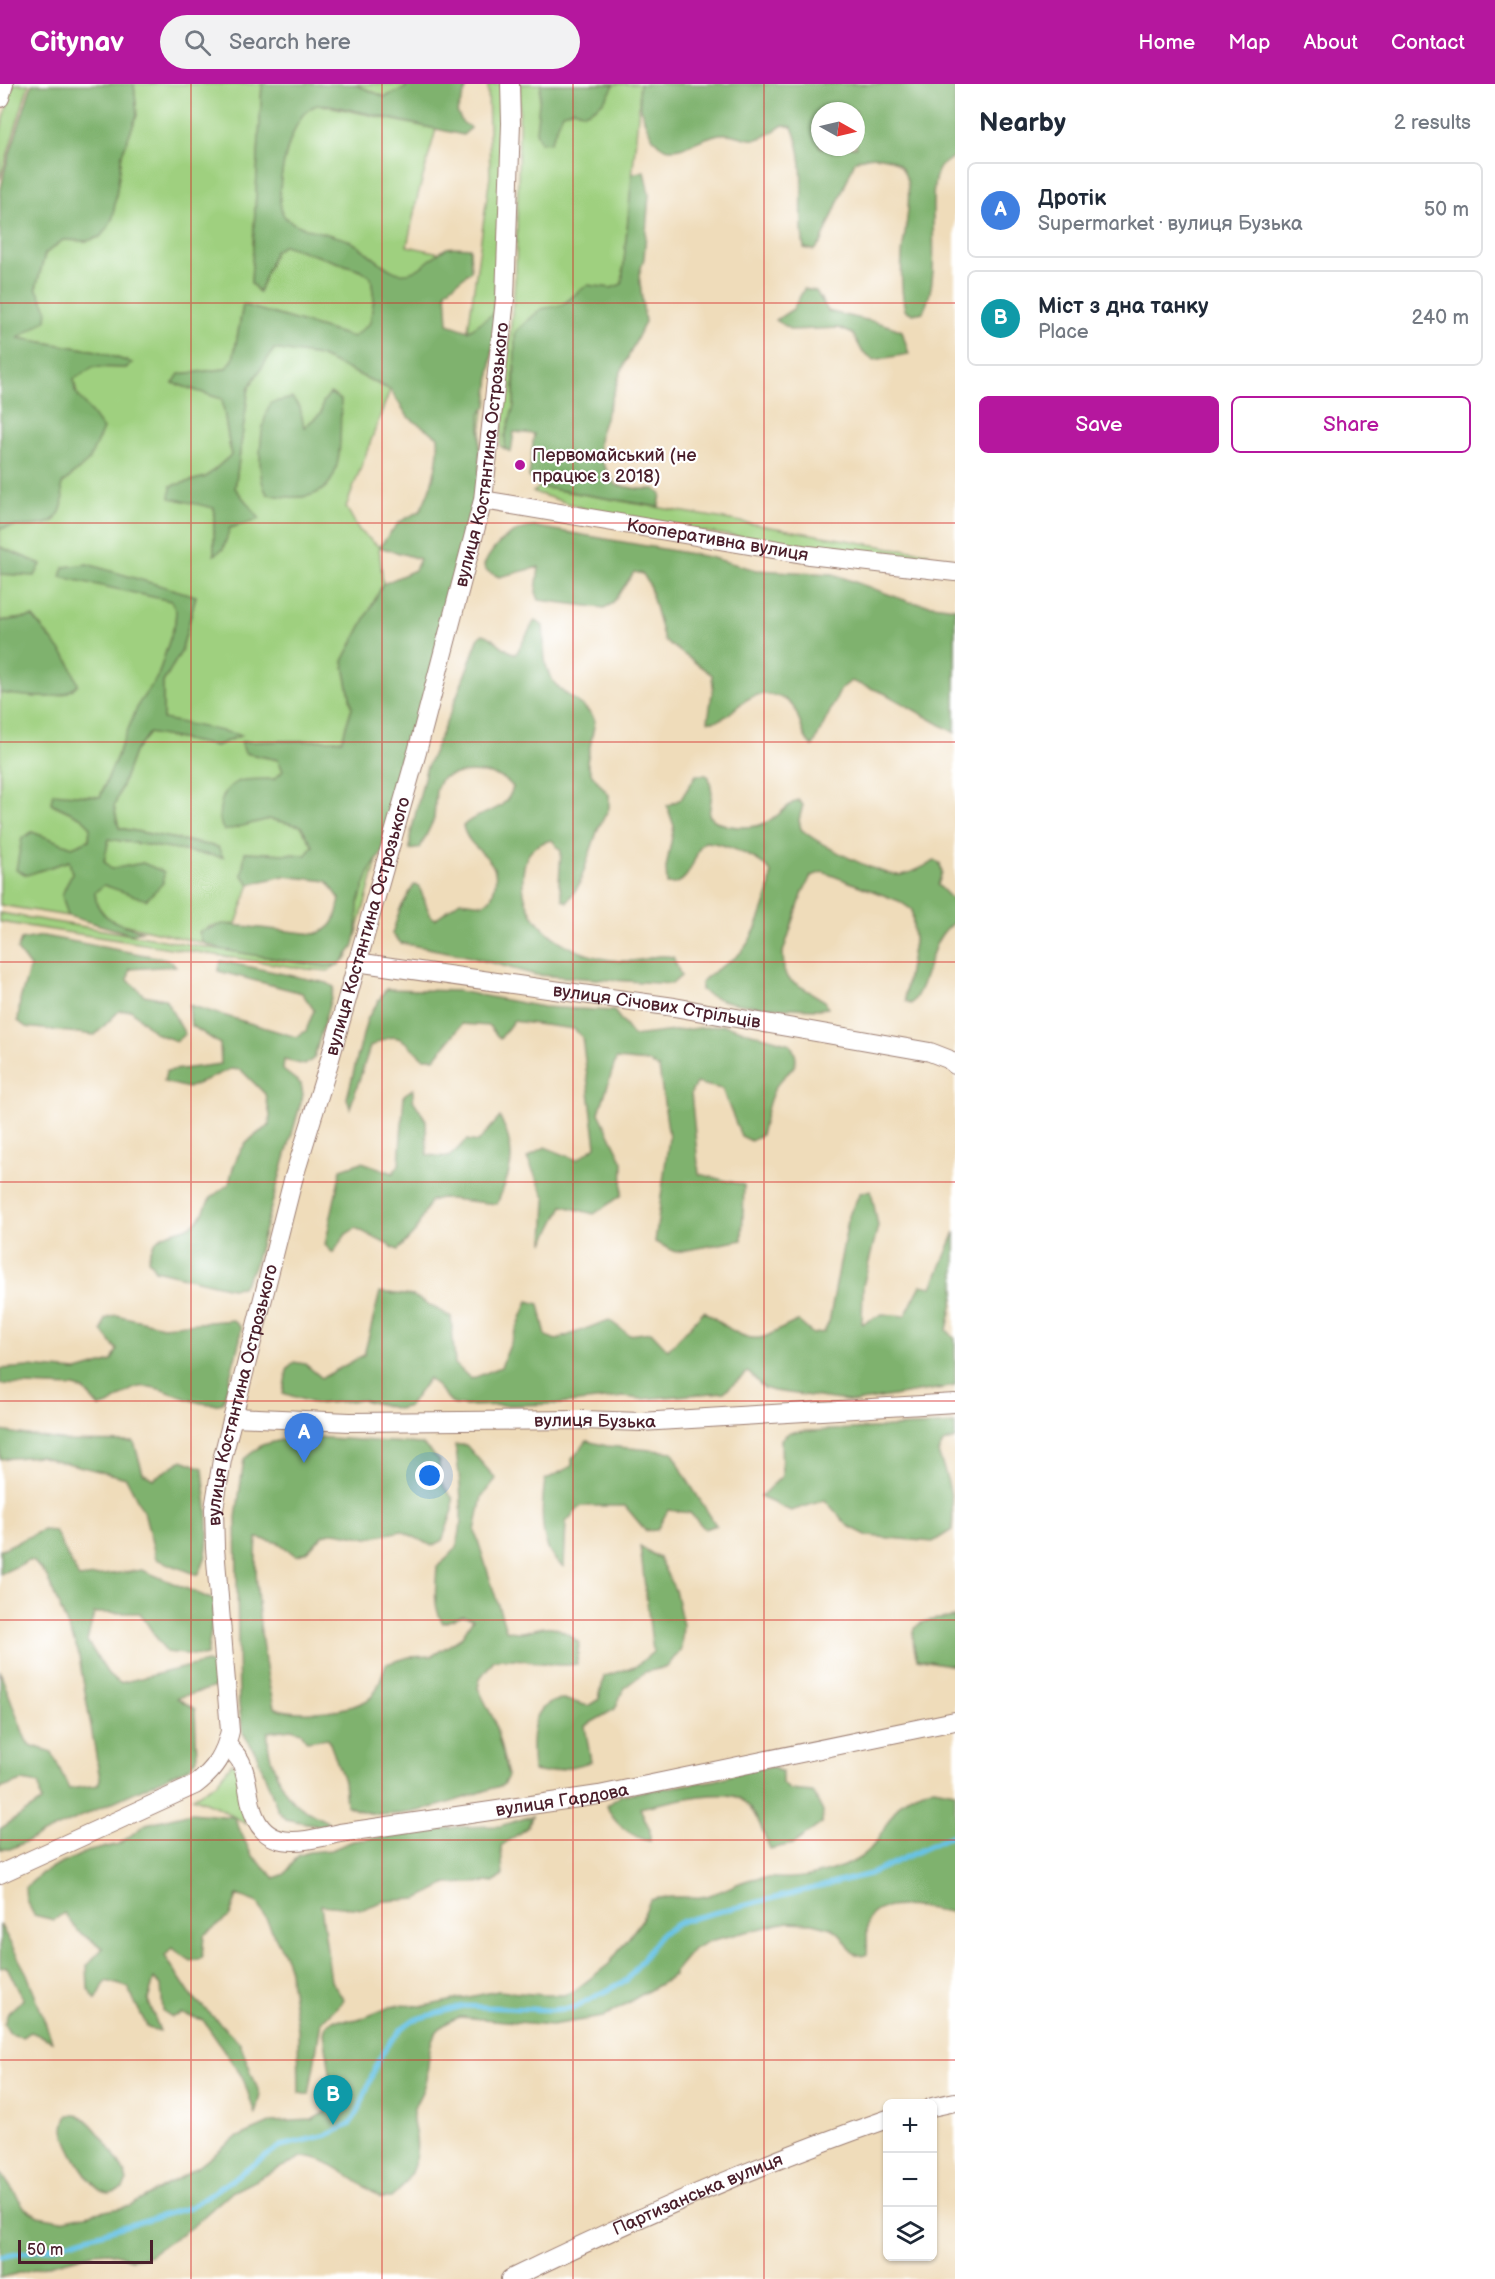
<!DOCTYPE html>
<meta charset="utf-8">
<style>
:root{--surface:#fff;--page:#f2f2f3;--text:#1f2937;--muted:#747a83;--line:#e0e1e3;--accent:#b5179e}
body{margin:0;font-family:"Balsamiq Sans",sans-serif;background:var(--page);color:var(--text)}
.controls{position:absolute;right:18px;bottom:18px;display:grid;overflow:hidden;border-radius:9px;box-shadow:0 2px 4px #0004}
.controls button{width:54px;height:54px;display:grid;place-items:center;padding:0;border:0;border-bottom:2px solid var(--line);background:var(--surface);color:var(--text);font:30px sans-serif}
.compass{position:absolute;left:811px;top:18px;width:54px;height:54px;border-radius:50%;background:var(--surface);box-shadow:0 2px 4px #0004;rotate:98deg}
.scale{position:absolute;left:18px;bottom:15px;width:135px;box-sizing:border-box;padding-left:6px;border:3px solid #4a1f2b;border-top:0;font-size:16px;line-height:21px;white-space:nowrap;color:#4a1f2b;-webkit-text-stroke:4px #fff;paint-order:stroke}
.you{position:absolute;left:430px;top:1392px;width:21px;height:21px;margin:-15px;border:4px solid #fff;border-radius:50%;background:#1a73e8;box-shadow:0 0 0 9px #1a73e833}
.badge{display:grid;place-items:center;width:39px;height:39px;border-radius:50%;background:var(--accent);color:#fff;font-size:20px;font-weight:700}
.pin{position:absolute;translate:-50% -50px;filter:drop-shadow(0 2px 3px #0008)}
.pin::after{content:'';position:absolute;top:32px;width:21px;height:18px;background:inherit;clip-path:polygon(0 0,100% 0,50% 100%)}
.list{margin:0;padding:0;list-style:none}
h2{display:flex;justify-content:space-between;align-items:center;height:78px;margin:0;padding:0 24px;font-size:26px}
h2 small{font-size:20px;font-weight:400;color:var(--muted)}
.list li{display:grid;grid-template-columns:39px 1fr auto;gap:18px;align-items:center;box-sizing:border-box;height:96px;margin:0 12px 12px;padding:0 12px;border:2px solid var(--line);border-radius:9px}
.list b{display:block;font-size:22px;white-space:nowrap}
.list p{margin:0;font-size:20px;white-space:nowrap;color:var(--muted)}
.list em{font-size:20px;font-style:normal;color:var(--muted)}
.actions{display:flex;gap:12px;padding:18px 24px}
.actions a{flex:1;padding:14px 0;border:2px solid var(--accent);border-radius:9px;text-align:center;font-size:21px;color:var(--accent)}
.actions .main{background:var(--accent);color:#fff}
.icon{flex:none;width:33px;height:33px;fill:none;stroke:currentColor;stroke-width:2;stroke-linecap:round;stroke-linejoin:round}
.map{position:relative;flex:none;width:955px;height:2195px;overflow:hidden}
header{display:flex;align-items:center;gap:36px;box-sizing:border-box;height:84px;padding:0 30px;background:var(--accent);color:#fff}
header strong{font-size:28px}
nav{display:flex;gap:33px;margin-inline-start:auto;font-size:21px}
.search{width:420px;height:54px;background:var(--page);display:flex;align-items:center;gap:15px;box-sizing:border-box;padding:0 21px;border-radius:33px;color:var(--muted);font-size:22px}
main{display:flex}
aside{flex:1;background:var(--surface)}
.map>svg:first-child{display:block}
</style>
<header>
<strong>Citynav</strong>
<div class="search"><svg class="icon" aria-label="search" viewBox="0 0 24 24"><circle cx="10" cy="10" r="6"/><path d="M15 15l6 6"/></svg>Search here</div>
<nav><a>Home</a><a>Map</a><a>About</a><a>Contact</a></nav>
</header>
<main>
<div class="map">
<svg width="955" height="2195" viewBox="0 0 955 2195">
<rect width="100%" height="100%" fill="#fff"/>
<filter id="ink" filterUnits="userSpaceOnUse"><feTurbulence type="fractalNoise" baseFrequency=".0167" numOctaves="2"/><feDisplacementMap in="SourceGraphic" scale="12" xChannelSelector="R" yChannelSelector="G"/><feConvolveMatrix kernelMatrix="1 2 1 2 8 2 1 2 1" color-interpolation-filters="sRGB"/></filter>
<filter id="wash" filterUnits="userSpaceOnUse"><feTurbulence type="fractalNoise" baseFrequency=".008" numOctaves="4" result="noise"/><feDisplacementMap in="SourceGraphic" scale="24" xChannelSelector="R" yChannelSelector="G"/><feGaussianBlur stdDeviation="1.35" result="paint"/><feColorMatrix in="noise" values="0 0 0 0 0 0 0 0 0 0 0 0 0 0 0 0 0 1.4 0 .05"/><feComposite in="paint" operator="in"/></filter>
<g filter="url(#wash)">
<rect width="100%" height="100%" fill="#efdcba"/>
<path fill="#9fd07f" stroke="#747855" stroke-width="1.5" d="M 13,0 L 29,0 L 0,95 L 0,49 Z
M 134,0 L 262,0 L 251,199 L 258,207 L 275,167 L 284,161 L 361,186 L 371,193 L 374,215 L 370,239 L 353,253 L 243,221 L 233,276 L 225,285 L 180,290 L 173,299 L 222,315 L 231,371 L 206,393 L 171,402 L 214,424 L 214,470 L 223,465 L 230,444 L 260,435 L 235,404 L 249,303 L 273,265 L 319,271 L 390,306 L 346,423 L 359,446 L 379,463 L 383,500 L 343,577 L 352,623 L 342,656 L 242,658 L 245,669 L 278,676 L 283,687 L 274,695 L 240,697 L 224,746 L 269,735 L 301,742 L 313,762 L 306,771 L 245,768 L 242,791 L 250,800 L 236,840 L 211,842 L 200,848 L 203,859 L 110,837 L 96,820 L 95,808 L 104,801 L 146,815 L 143,779 L 112,786 L 104,777 L 109,755 L 222,773 L 218,763 L 119,744 L 114,723 L 134,668 L 149,649 L 216,662 L 240,652 L 163,635 L 163,598 L 181,568 L 196,512 L 161,514 L 171,517 L 176,527 L 175,539 L 158,592 L 139,620 L 100,713 L 53,710 L 52,720 L 82,734 L 90,742 L 89,756 L 72,763 L 32,748 L 27,790 L 69,777 L 72,789 L 62,811 L 68,832 L 0,821 L 0,609 L 49,613 L 33,533 L 0,537 L 0,490 L 35,491 L 41,480 L 0,463 L 0,445 C 34,430 64,463 62,400 L 89,376 L 74,295 L 92,283 L 126,284 L 131,279 L 97,267 L 17,254 L 47,225 L 36,204 L 45,170 L 63,156 L 87,157 L 108,143 L 113,133 L 122,70 L 137,31 Z
M 354,0 L 405,0 L 406,4 L 385,13 Z
M 488,0 L 502,0 L 502,104 L 489,290 L 470,427 L 431,582 L 357,848 L 347,874 L 328,887 L 307,885 L 0,838 L 0,829 L 326,883 L 438,457 L 490,92 Z
M 520,0 L 641,0 L 622,200 L 611,204 L 587,201 L 562,221 L 541,226 L 514,281 L 514,322 L 505,352 L 505,365 L 500,362 L 516,185 Z
M 318,20 L 436,45 L 418,111 L 407,162 L 440,169 C 428,177 415,192 400,190 C 386,187 365,165 351,158 C 334,149 293,146 283,131 C 271,111 289,54 300,34 C 304,27 311,24 318,20 Z
M 540,403 L 892,464 L 929,468 L 919,476 L 911,478 L 617,435 L 533,408 Z
M 232,1679 L 237,1684 L 246,1740 L 217,1723 L 193,1713 L 216,1699 Z"/>
<path fill="#7fb26e" stroke="#64684c" stroke-width="1.5" fill-rule="evenodd" d="M 32,0 L 134,0 L 137,31 L 122,70 L 113,133 L 108,143 L 100,153 L 87,157 L 63,156 L 45,170 L 36,204 L 47,225 L 46,236 L 18,254 L 97,267 L 132,279 L 126,284 L 93,283 L 74,295 L 75,307 L 103,345 L 89,376 L 62,400 C 62,406 64,417 62,423 C 54,451 19,437 0,445 L 0,109 L 5,85 Z
M 262,0 L 354,0 L 385,13 L 406,4 L 405,0 L 468,0 L 457,28 L 462,38 L 471,44 L 463,51 L 329,21 C 321,20 315,20 308,26 C 289,40 273,109 283,130 C 291,146 334,149 350,157 C 365,164 385,187 400,189 C 419,192 431,171 447,164 C 453,162 464,164 470,164 L 471,187 L 446,207 L 448,240 L 468,247 L 496,228 L 487,322 L 480,330 L 479,419 L 429,641 L 400,674 L 388,760 L 370,786 L 358,820 L 357,848 L 353,864 L 339,881 L 326,883 L 224,866 L 203,859 L 199,848 L 223,840 L 315,850 C 336,845 336,833 340,815 L 327,797 L 284,792 L 250,800 L 242,791 L 245,768 L 306,771 L 313,762 L 301,742 L 269,735 L 224,747 C 215,732 220,703 240,697 C 249,694 264,696 274,695 L 283,687 L 278,676 L 245,669 L 241,658 L 342,656 L 352,623 L 343,577 L 383,500 L 415,486 L 420,475 L 379,463 L 399,438 L 420,427 C 431,406 440,378 438,353 L 408,333 L 390,305 L 319,272 L 274,265 L 249,303 L 235,404 L 260,435 L 230,444 L 223,465 L 214,471 L 214,424 L 170,414 L 171,402 L 206,393 L 231,371 L 222,315 L 173,299 L 179,290 L 225,285 L 233,276 L 243,221 L 353,253 L 370,239 L 374,215 L 371,193 L 361,186 L 284,161 L 275,167 L 259,208 L 251,199 Z
M 541,0 L 614,0 C 609,15 598,24 584,29 L 574,25 L 563,29 L 550,59 L 540,58 L 536,47 Z
M 640,0 L 955,0 L 955,71 C 951,75 944,79 940,83 C 923,108 945,188 923,228 L 913,230 L 905,226 C 901,208 901,189 902,171 C 904,144 923,83 886,74 C 874,71 866,72 855,77 L 821,159 L 814,166 L 804,164 C 797,123 809,82 792,43 L 783,41 C 773,47 762,57 750,55 C 738,53 732,48 719,50 C 687,57 664,85 646,40 C 641,27 637,15 640,0 ZM 820,27 L 856,27 L 856,63 L 820,63 Z
M 644,87 L 649,110 L 644,174 L 639,191 L 645,238 L 620,290 L 600,349 L 598,372 L 616,401 L 639,405 L 655,405 L 661,410 L 659,423 L 540,403 L 529,393 L 534,350 L 514,348 L 511,368 L 505,365 L 505,352 L 514,322 L 515,248 L 541,225 L 562,221 L 587,201 L 611,204 L 622,200 L 632,90 Z
M 804,205 L 816,207 L 828,227 C 853,235 877,235 902,247 L 909,270 L 874,276 L 862,267 L 853,250 L 839,244 L 791,246 L 776,236 L 793,225 Z
M 330,309 L 341,316 C 339,375 348,427 267,410 C 255,391 260,339 271,319 L 292,314 L 300,323 L 304,343 L 321,329 L 323,318 Z
M 537,443 L 709,473 L 756,486 L 833,490 L 910,518 L 955,524 L 955,649 L 884,609 L 851,597 L 841,605 L 813,662 C 797,651 803,624 784,615 C 740,596 736,641 708,637 L 713,602 L 712,591 L 664,556 L 649,500 L 643,490 L 634,488 L 612,520 L 604,524 L 539,516 L 536,508 L 539,483 L 499,493 L 485,486 L 484,481 C 493,461 513,443 537,443 Z
M 0,463 L 41,480 L 35,492 L 0,490 Z
M 87,480 L 196,512 L 181,568 L 163,598 L 163,635 L 241,651 L 216,662 L 149,649 L 134,668 L 114,723 L 119,744 L 218,763 L 223,773 L 109,755 L 104,777 L 111,785 L 143,779 L 164,788 L 163,799 L 146,816 L 104,801 L 95,808 C 96,836 120,840 142,847 L 131,850 L 68,832 L 62,811 L 72,789 L 69,777 L 27,791 L 16,786 L 22,754 L 32,748 L 72,763 L 89,756 L 90,742 L 82,734 L 51,719 L 53,709 L 100,713 L 139,619 L 158,592 L 175,539 L 176,527 L 171,517 L 61,493 L 64,483 Z
M 33,533 L 69,577 L 78,600 C 61,621 24,611 0,609 L 0,537 Z
M 535,536 L 543,542 C 545,559 542,578 551,594 C 561,612 586,618 595,637 L 587,678 L 591,689 L 609,711 L 609,724 L 598,745 L 579,801 L 567,818 L 563,816 L 559,799 L 561,767 L 552,756 C 537,759 526,768 524,783 C 513,842 576,877 628,877 C 644,877 657,869 673,873 L 681,892 L 672,900 L 536,891 L 463,871 L 401,859 L 392,850 L 400,825 L 414,801 L 419,802 L 430,831 L 435,835 L 460,817 L 483,820 L 491,814 C 509,770 470,773 463,742 C 479,725 505,732 513,703 C 500,685 458,685 441,695 L 436,706 L 434,735 L 420,764 L 410,766 L 410,753 L 426,685 L 452,625 L 479,553 L 483,550 C 497,554 503,567 516,570 Z
M 696,691 L 706,691 L 709,693 L 712,709 L 709,731 C 720,745 752,746 767,738 C 779,733 786,721 798,716 L 803,721 L 799,736 L 801,745 C 818,760 878,791 900,791 C 912,790 924,782 935,777 L 940,779 L 942,788 L 938,801 L 955,818 L 955,838 C 928,853 931,897 911,920 L 906,917 L 905,910 L 914,858 L 912,826 L 899,817 L 823,788 L 811,792 L 803,808 L 783,868 L 784,887 L 788,895 L 825,917 L 828,924 L 818,925 C 786,923 726,926 701,906 L 701,899 C 711,886 726,882 738,871 C 754,857 771,811 771,789 C 765,775 720,758 705,758 L 701,761 C 693,776 689,803 667,800 L 666,784 L 674,742 L 667,722 L 681,715 Z
M 43,852 L 167,875 L 176,882 L 130,885 L 128,896 L 144,911 L 165,915 L 185,950 L 176,957 L 155,949 L 131,926 L 119,927 L 95,951 L 26,943 L 18,937 L 20,916 L 30,883 L 17,866 L 21,856 Z
M 221,877 L 327,899 L 334,903 L 314,974 L 305,981 L 284,976 L 283,986 L 301,1000 L 303,1011 L 254,1183 L 242,1203 L 231,1204 L 155,1186 L 148,1175 C 156,1139 182,1154 199,1135 C 204,1129 206,1120 211,1114 C 216,1109 224,1104 229,1100 C 235,1070 243,1057 269,1042 L 270,1031 L 265,1010 L 241,986 L 230,985 L 188,1004 L 164,998 L 166,987 L 221,980 L 220,960 L 191,941 L 189,921 L 296,953 L 306,947 L 314,926 L 302,909 L 218,887 Z
M 386,905 L 458,907 L 543,923 L 614,927 L 633,952 L 724,941 L 790,960 C 807,986 783,986 774,1006 C 767,1019 765,1037 761,1051 L 751,1057 L 741,1052 L 722,1005 L 696,999 L 691,1009 L 699,1090 L 744,1101 L 742,1156 L 676,1168 L 655,1158 L 669,1053 L 659,984 L 648,978 L 616,975 L 599,1029 L 623,1078 L 622,1111 L 594,1130 L 563,1122 L 544,1159 L 546,1115 L 527,1074 L 545,1063 L 577,1076 L 596,1062 L 582,953 L 574,945 L 513,937 L 500,955 L 489,942 L 462,940 L 435,974 L 423,974 C 401,954 398,945 370,963 L 350,1024 L 347,1014 L 367,935 Z
M 413,1005 L 413,1016 L 426,1036 L 427,1071 L 449,1073 L 467,1056 L 478,1058 L 500,1033 C 518,1070 512,1084 497,1120 L 440,1114 L 430,1117 L 415,1148 L 398,1166 L 356,1144 L 346,1150 L 333,1169 L 325,1161 L 341,1085 L 362,1078 L 393,1089 L 399,1081 L 404,1011 Z
M 871,1106 L 878,1142 L 863,1202 L 862,1240 L 882,1230 L 905,1232 L 921,1201 L 932,1203 L 955,1148 L 955,1209 L 947,1246 L 955,1255 L 955,1302 L 855,1318 L 774,1307 L 764,1304 L 748,1288 L 724,1308 L 642,1315 L 624,1313 L 559,1320 L 465,1322 L 453,1320 L 429,1294 L 409,1322 L 398,1325 L 363,1316 L 316,1320 L 283,1309 L 287,1286 L 294,1278 L 305,1280 L 322,1294 L 364,1271 L 380,1208 L 413,1212 L 451,1233 L 455,1280 L 471,1295 L 501,1283 L 528,1217 L 539,1220 L 546,1252 L 556,1256 L 609,1236 L 629,1251 L 651,1248 L 668,1266 L 704,1227 C 720,1237 743,1260 764,1253 C 775,1249 787,1241 798,1237 L 813,1250 L 824,1248 L 829,1238 L 849,1131 L 860,1109 Z
M 116,1231 L 163,1242 L 233,1236 L 241,1244 L 240,1255 L 223,1319 C 198,1325 175,1307 150,1303 C 126,1299 119,1322 99,1323 L 84,1306 L 74,1303 L 0,1300 L 0,1285 L 29,1283 L 77,1287 L 112,1277 L 117,1266 L 102,1247 L 105,1235 Z
M 955,1340 L 955,1355 L 943,1359 L 938,1369 C 948,1395 955,1417 952,1446 L 933,1458 L 868,1452 L 848,1442 L 825,1416 L 791,1427 L 760,1413 L 782,1392 L 781,1355 L 790,1348 Z
M 0,1347 L 67,1357 L 134,1358 L 143,1389 L 153,1395 L 182,1376 L 203,1384 C 205,1416 216,1462 198,1491 L 156,1475 L 145,1431 L 126,1394 L 39,1372 L 0,1375 Z
M 297,1352 L 422,1360 L 439,1376 L 440,1397 L 453,1415 L 453,1426 L 442,1457 L 432,1462 L 402,1447 L 368,1454 L 335,1448 L 323,1451 L 307,1468 L 296,1472 L 279,1459 L 257,1454 C 253,1500 263,1578 274,1623 C 290,1633 361,1628 373,1611 C 379,1603 382,1590 386,1580 L 409,1573 L 432,1572 L 461,1554 L 473,1535 L 463,1532 L 443,1539 C 432,1523 436,1502 437,1483 C 442,1478 451,1472 454,1466 C 467,1446 459,1385 455,1361 L 466,1361 L 496,1395 L 482,1412 L 475,1447 L 506,1546 C 537,1556 541,1525 579,1559 L 577,1580 C 549,1585 521,1571 494,1576 L 480,1594 L 478,1604 L 494,1636 L 508,1692 L 503,1701 C 457,1715 392,1746 346,1721 L 344,1697 L 328,1654 L 307,1657 L 301,1648 L 291,1645 L 268,1648 C 266,1669 280,1708 298,1721 C 307,1728 318,1733 327,1738 L 328,1743 L 285,1735 L 278,1726 L 256,1669 L 243,1649 L 239,1621 L 236,1434 L 244,1375 L 262,1361 Z
M 587,1357 L 607,1362 L 673,1368 L 686,1394 L 716,1441 L 705,1445 L 690,1429 L 668,1426 L 657,1446 L 646,1447 L 625,1422 L 581,1422 L 566,1438 L 564,1483 C 538,1468 541,1423 545,1396 L 572,1382 L 572,1375 Z
M 43,1446 L 55,1447 L 79,1494 L 142,1486 L 216,1517 L 207,1571 L 202,1572 L 166,1568 L 140,1529 L 94,1529 L 87,1557 L 110,1593 L 120,1599 L 207,1578 L 217,1582 L 220,1599 L 216,1603 L 177,1614 L 195,1625 L 197,1675 L 190,1683 L 10,1765 L 0,1765 L 0,1745 L 41,1718 L 39,1700 L 22,1697 L 0,1705 L 0,1587 L 26,1656 L 30,1661 L 52,1668 L 69,1705 L 98,1701 L 100,1695 L 78,1567 L 46,1491 L 34,1478 L 28,1477 L 0,1490 L 0,1466 Z
M 640,1462 L 659,1474 L 675,1506 L 683,1541 L 681,1565 L 667,1583 L 645,1588 L 624,1604 L 615,1625 L 585,1642 L 591,1678 L 546,1689 L 533,1687 C 531,1662 527,1615 565,1616 C 573,1617 581,1620 588,1622 L 599,1615 L 604,1592 L 635,1583 L 653,1568 Z
M 955,1533 L 955,1582 L 917,1575 C 905,1535 921,1537 955,1533 Z
M 772,1683 L 782,1688 L 782,1699 L 790,1706 L 813,1708 L 823,1728 L 822,1739 L 793,1760 L 770,1765 C 763,1748 757,1728 742,1716 C 726,1702 661,1720 640,1724 L 650,1746 L 650,1757 C 632,1753 613,1740 607,1722 L 621,1711 L 717,1696 L 750,1685 Z
M 934,1704 L 955,1708 L 955,1829 C 936,1826 875,1811 868,1838 C 866,1847 868,1860 867,1870 L 863,1872 L 853,1869 L 840,1850 L 832,1844 L 813,1839 L 787,1838 L 709,1857 L 693,1865 L 674,1888 L 674,1892 L 603,1933 L 551,1941 L 460,1933 C 418,1947 435,1974 423,2005 C 420,2014 413,2021 413,2031 C 412,2038 415,2046 416,2053 C 419,2078 410,2098 391,2114 L 381,2114 C 362,2102 325,2070 302,2073 L 230,2109 L 193,2142 L 148,2172 L 132,2175 L 109,2168 L 94,2169 L 0,2194 L 0,2088 L 25,2124 L 38,2132 L 61,2136 L 130,2122 L 198,2083 L 236,2054 L 272,2038 L 312,2036 L 329,2026 L 333,2019 L 333,2008 L 324,1949 L 326,1942 L 333,1936 L 358,1936 L 395,1921 L 425,1922 L 498,1907 L 543,1911 L 564,1911 L 574,1907 L 609,1880 L 641,1837 L 650,1816 C 665,1811 684,1814 700,1813 C 718,1811 734,1799 752,1795 C 766,1792 778,1795 792,1794 C 812,1793 841,1785 858,1775 C 893,1754 883,1710 934,1704 Z
M 191,1729 L 234,1733 L 251,1770 L 275,1794 L 285,1790 L 298,1772 L 309,1768 L 331,1766 L 353,1757 L 457,1743 L 500,1742 L 532,1732 L 528,1743 L 501,1762 L 503,1792 L 493,1798 L 447,1800 L 417,1815 L 384,1817 L 363,1825 L 321,1821 L 331,1897 L 344,1916 L 321,1938 L 309,2011 L 299,2009 L 298,1945 L 287,1876 L 258,1819 L 237,1811 L 230,1832 L 204,1851 L 202,1874 L 191,1877 L 172,1864 L 165,1872 L 190,1910 L 240,1959 L 260,2011 L 255,2030 L 243,1994 L 203,1936 L 182,1930 L 172,1933 L 163,1927 L 161,1902 L 154,1895 L 148,1916 L 160,1947 L 148,1944 L 127,1903 L 106,1897 L 96,1916 L 88,1905 L 87,1881 L 103,1864 L 77,1847 L 64,1829 L 54,1836 L 34,1831 L 26,1816 L 25,1804 L 42,1789 L 86,1768 L 119,1760 L 146,1740 Z
M 0,1840 L 27,1890 L 52,1957 L 31,1948 L 22,1953 L 10,1950 L 4,1940 L 8,1929 L 23,1915 L 7,1883 L 0,1884 Z
M 68,2031 C 73,2031 77,2030 82,2033 C 96,2041 122,2080 127,2096 L 123,2105 C 119,2106 113,2109 109,2109 C 92,2108 65,2060 64,2045 C 64,2040 66,2036 68,2031 Z"/>
<g fill="none" stroke-linecap="round" stroke-linejoin="round">
<path stroke="#68c3e6" stroke-width="5" d="M 0,2173 L 46,2165 L 191,2123 L 281,2062 L 327,2051 L 349,2041 L 358,2028 L 376,1981 L 386,1963 L 402,1944 L 413,1936 L 463,1922 L 551,1926 L 573,1924 L 627,1896 L 661,1850 L 682,1837 L 870,1790 L 955,1750"/>
</g>
</g>
<g filter="url(#ink)">
<g fill="none" stroke-linecap="round" stroke-linejoin="round">
<g stroke="#9c7e72" stroke-width="20">
<g id="minor">
<path d="M 0,14 L 4,0"/>
<path id="s1" d="M 483,416 L 809,471 L 955,488"/>
<path id="s2" d="M 356,878 L 674,923 L 930,968 L 948,975 L 955,981"/>
<path id="s3" d="M 233,1333 L 350,1338 L 583,1336 L 641,1338 L 955,1319"/>
<path id="s4" d="M 227,1660 C 231,1666 238,1672 241,1678 C 248,1693 248,1713 253,1728 C 267,1770 307,1756 340,1749 L 599,1711 L 955,1637"/>
<path id="s5" d="M 0,1790 L 195,1701 C 215,1686 225,1670 230,1647 L 215,1464 L 214,1425 L 222,1376 L 293,1096 L 326,989 L 417,668 L 483,416 L 505,215 L 511,39 L 510,0"/>
<path d="M 932,2023 L 955,2018"/>
<path id="s6" d="M 510,2195 C 633,2135 758,2080 888,2035"/>
</g>
</g>
<use href="#minor" stroke="#fff" stroke-width="18"/>
</g>
</g>
<path fill="none" stroke="#d62828" stroke-width="1.5" stroke-opacity="0.55" d="M 191,0 L 191,2195M 382,0 L 382,2195M 573,0 L 573,2195M 764,0 L 764,2195M 0,219 L 955,219M 0,439 L 955,439M 0,658 L 955,658M 0,878 L 955,878M 0,1098 L 955,1098M 0,1317 L 955,1317M 0,1536 L 955,1536M 0,1756 L 955,1756M 0,1976 L 955,1976"/>
<circle fill="#b5179e" stroke="#fff" stroke-width="2" cx="520" cy="381" r="6"/>
<g text-anchor="middle" dominant-baseline="central" stroke-width="4.5" stroke-linejoin="round" paint-order="stroke">
<g font-size="18" fill="#4a1f2b" stroke="#fff">
<text stroke="none"><textPath href="#s5" startOffset="1592">вулиця Костянтина Острозького</textPath></text>
<text stroke="none"><textPath href="#s1" startOffset="238">Кооперативна вулиця</textPath></text>
<text stroke="none"><textPath href="#s5" startOffset="1106">вулиця Костянтина Острозького</textPath></text>
<text stroke="none"><textPath href="#s2" startOffset="304">вулиця Січових Стрільців</textPath></text>
<text stroke="none"><textPath href="#s5" startOffset="620">вулиця Костянтина Острозького</textPath></text>
<text stroke="none"><textPath href="#s3" startOffset="362">вулиця Бузька</textPath></text>
<text stroke="none"><textPath href="#s4" startOffset="400">вулиця Гардова</textPath></text>
<text stroke="none"><textPath href="#s6" startOffset="206">Партизанська вулиця</textPath></text>
</g>
<g font-size="18" fill="#4a1f2b" stroke="#fff" text-anchor="start">
<text x="532" y="371">Первомайський (не<tspan x="532" dy="21">працює з 2018)</tspan></text>
</g>
</g>
</svg>
<div class="controls">
<button>+</button>
<button>−</button>
<button><svg class="icon" aria-label="layers" viewBox="0 0 24 24"><path d="M12 4l9 5-9 5-9-5zM3 14l9 5 9-5"/></svg></button>
</div>
<svg class="compass" viewBox="-18 -18 36 36"><path d="M0-13l5 13h-10z" fill="#e53935"/><path d="M0 13l5-13h-10z" fill="#747a83"/></svg>
<div class="scale">50 m</div>
<div class="you"></div>
<div class="pin badge" style="left:304px;top:1379px;background:#3f7fe0">A</div>
<div class="pin badge" style="left:333px;top:2041px;background:#0f9aa8">B</div>
</div>
<aside>
<h2>Nearby<small>2 results</small></h2>
<ul class="list">
<li><span class="badge" style="background:#3f7fe0">A</span><div><b>Дротік</b><p>Supermarket · вулиця Бузька</p></div><em>50 m</em></li>
<li><span class="badge" style="background:#0f9aa8">B</span><div><b>Міст з дна танку</b><p>Place</p></div><em>240 m</em></li>
</ul>
<div class="actions"><a class="main">Save</a><a>Share</a></div>
</aside>
</main>
